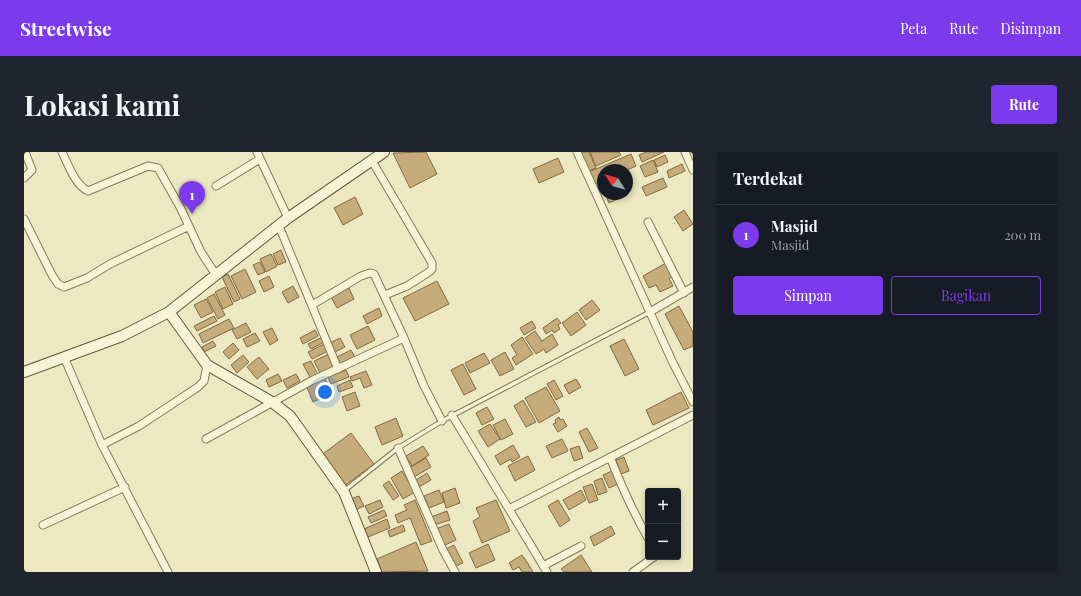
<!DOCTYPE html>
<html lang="id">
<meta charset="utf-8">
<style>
:root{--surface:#171b24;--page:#20242c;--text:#f1f3f6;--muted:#9ea1a6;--line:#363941;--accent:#7c3aed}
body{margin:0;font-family:"Playfair Display",serif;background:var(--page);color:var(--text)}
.controls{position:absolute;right:12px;bottom:12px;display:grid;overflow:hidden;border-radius:4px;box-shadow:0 2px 6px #0003}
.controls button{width:36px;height:36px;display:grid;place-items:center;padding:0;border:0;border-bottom:1px solid var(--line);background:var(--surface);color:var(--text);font:20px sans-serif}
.compass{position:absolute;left:573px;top:12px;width:36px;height:36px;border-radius:50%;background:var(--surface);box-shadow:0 2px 6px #0003;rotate:306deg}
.you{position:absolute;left:301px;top:240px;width:14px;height:14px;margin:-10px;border:3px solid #fff;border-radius:50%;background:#1a73e8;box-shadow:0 0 0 6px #1a73e833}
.badge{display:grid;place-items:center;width:26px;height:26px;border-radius:50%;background:var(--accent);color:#fff;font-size:13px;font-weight:700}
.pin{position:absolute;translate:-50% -33px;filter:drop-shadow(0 1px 2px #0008)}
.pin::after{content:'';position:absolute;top:21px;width:14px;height:12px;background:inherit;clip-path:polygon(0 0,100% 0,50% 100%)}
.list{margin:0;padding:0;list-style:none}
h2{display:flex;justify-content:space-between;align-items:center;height:52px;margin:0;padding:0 16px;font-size:17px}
h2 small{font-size:13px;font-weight:400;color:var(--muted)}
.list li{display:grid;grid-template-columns:26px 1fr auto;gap:12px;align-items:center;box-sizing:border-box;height:60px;padding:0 16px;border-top:1px solid var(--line)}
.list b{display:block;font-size:15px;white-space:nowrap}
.list p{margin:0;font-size:13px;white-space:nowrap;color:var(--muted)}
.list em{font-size:13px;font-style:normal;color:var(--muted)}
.actions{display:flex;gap:8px;padding:12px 16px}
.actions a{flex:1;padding:9px 0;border:1px solid var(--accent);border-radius:4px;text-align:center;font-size:14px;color:var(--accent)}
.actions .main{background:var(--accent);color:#fff}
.map{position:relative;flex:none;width:669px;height:420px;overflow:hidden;border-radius:4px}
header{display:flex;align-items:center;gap:24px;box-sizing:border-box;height:56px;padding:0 20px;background:var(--accent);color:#fff}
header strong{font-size:19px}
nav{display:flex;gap:22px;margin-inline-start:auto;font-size:14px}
.intro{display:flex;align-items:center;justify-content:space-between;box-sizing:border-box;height:96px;padding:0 24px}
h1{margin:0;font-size:28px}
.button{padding:10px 18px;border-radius:4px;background:var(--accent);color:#fff;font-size:14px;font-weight:700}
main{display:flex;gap:24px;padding:0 24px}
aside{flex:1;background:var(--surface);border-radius:4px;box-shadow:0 2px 6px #0003}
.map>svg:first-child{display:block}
</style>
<header>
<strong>Streetwise</strong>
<nav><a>Peta</a><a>Rute</a><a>Disimpan</a></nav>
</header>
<div class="intro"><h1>Lokasi kami</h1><a class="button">Rute</a></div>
<main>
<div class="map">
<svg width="669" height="420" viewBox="0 0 669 420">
<rect width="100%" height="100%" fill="#ebe8c2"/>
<path fill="#c6ac7a" stroke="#816a42" d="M 402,0 L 413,22 L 386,36 L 369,1 Z
M 555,0 L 565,0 L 572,16 L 564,19 Z
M 566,0 L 595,0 L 597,3 L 572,14 Z
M 622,0 L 640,0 L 618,10 L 615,3 Z
M 607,2 L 612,14 L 603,18 L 579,18 L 579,29 L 570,32 L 565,20 Z
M 641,3 L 644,10 L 633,15 L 630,8 Z
M 534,6 L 540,20 L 515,31 L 509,17 Z
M 629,8 L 634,20 L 621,25 L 616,14 Z
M 658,12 L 661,19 L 645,26 L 643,19 Z
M 639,26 L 643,35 L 622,44 L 618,35 Z
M 581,42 L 603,42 L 603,43 L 585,51 Z
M 331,45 L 339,62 L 319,73 L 310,56 Z
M 660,58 L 669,72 L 659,79 L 650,65 Z
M 257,98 L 262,110 L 254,113 L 249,102 Z
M 247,102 L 253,114 L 242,120 L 236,107 Z
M 236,110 L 241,120 L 234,123 L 229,113 Z
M 642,111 L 649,124 L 645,126 L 649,134 L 636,140 L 632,133 L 625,136 L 619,124 Z
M 221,117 L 232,140 L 218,147 L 207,124 Z
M 204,122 L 216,147 L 210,150 L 198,125 Z
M 245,124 L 250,135 L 240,140 L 235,129 Z
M 413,129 L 425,152 L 391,169 L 379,146 Z
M 269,134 L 275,145 L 264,151 L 258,140 Z
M 201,135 L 209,152 L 199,157 L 191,140 Z
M 325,136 L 330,147 L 313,156 L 307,145 Z
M 190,142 L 201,163 L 194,167 L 183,146 Z
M 182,147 L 189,160 L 177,166 L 170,153 Z
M 568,148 L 576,158 L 562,168 L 555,158 Z
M 655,154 L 669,180 L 669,194 L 660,198 L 641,162 Z
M 355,156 L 358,164 L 343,172 L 339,164 Z
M 553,160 L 562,173 L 547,184 L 538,171 Z
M 190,164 L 193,169 L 173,179 L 170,174 Z
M 533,166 L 537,171 L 534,173 L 536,177 L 530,181 L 528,178 L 522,182 L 519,176 Z
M 205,167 L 210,176 L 179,191 L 175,182 Z
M 508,169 L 512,176 L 500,183 L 496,176 Z
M 222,171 L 227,180 L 213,187 L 208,178 Z
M 344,174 L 351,188 L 333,197 L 326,183 Z
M 248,176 L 254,188 L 246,193 L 239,180 Z
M 291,178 L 294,184 L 279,192 L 276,186 Z
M 511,179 L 518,189 L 528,182 L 534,193 L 522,201 L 520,197 L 512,202 L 501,186 Z
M 231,181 L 236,189 L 223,195 L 219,187 Z
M 298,185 L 300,190 L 287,197 L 284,192 Z
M 498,185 L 509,202 L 492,213 L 488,206 L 493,203 L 487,193 Z
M 316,186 L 321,195 L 311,200 L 306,191 Z
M 600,187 L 615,217 L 601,224 L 586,194 Z
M 189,189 L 192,194 L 180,200 L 178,195 Z
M 209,191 L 215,198 L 205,207 L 199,200 Z
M 300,192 L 304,199 L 288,207 L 284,200 Z
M 327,198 L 332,207 L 318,214 L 313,205 Z
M 481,200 L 490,217 L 476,224 L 467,208 Z
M 460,201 L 466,211 L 446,221 L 441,211 Z
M 305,202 L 312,215 L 297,223 L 290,209 Z
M 219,203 L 225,210 L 213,221 L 207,213 Z
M 235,205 L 245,217 L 233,227 L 223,215 Z
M 287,209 L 294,223 L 287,227 L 279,212 Z
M 439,212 L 452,237 L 440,243 L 427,218 Z
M 322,218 L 325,225 L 307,232 L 304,225 Z
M 342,219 L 348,233 L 340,236 L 336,226 L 328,229 L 326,225 Z
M 254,222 L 258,229 L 245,235 L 242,228 Z
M 272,222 L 276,229 L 263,236 L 259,228 Z
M 300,225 L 308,241 L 289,250 L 282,233 Z
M 552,227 L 557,235 L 545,242 L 540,233 Z
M 326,228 L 329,235 L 315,240 L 313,234 Z
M 530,228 L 539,244 L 532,248 L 523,232 Z
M 522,235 L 536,259 L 515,271 L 501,246 Z
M 331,240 L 336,254 L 323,259 L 318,245 Z
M 657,240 L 665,256 L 629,273 L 622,258 Z
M 499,248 L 512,270 L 502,275 L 490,254 Z
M 463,255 L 470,267 L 458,273 L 452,261 Z
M 535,265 L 536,268 L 539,267 L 543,274 L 534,280 L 529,272 L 532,271 L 531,268 Z
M 372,266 L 379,284 L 358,293 L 351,275 Z
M 481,267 L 489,282 L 477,288 L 469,273 Z
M 466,272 L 476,287 L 464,295 L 454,279 Z
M 563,276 L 574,296 L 565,300 L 555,280 Z
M 327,281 L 350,312 L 319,335 L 296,304 Z
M 538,287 L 544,299 L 528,306 L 522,294 Z
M 489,293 L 496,305 L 488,310 L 487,307 L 476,313 L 471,304 Z
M 399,294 L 405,303 L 388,314 L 382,304 Z
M 555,294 L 559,306 L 550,309 L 546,297 Z
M 504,304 L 511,318 L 491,329 L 484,314 Z
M 600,305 L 605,319 L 597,322 L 592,308 Z
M 402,306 L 407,315 L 390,325 L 385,316 Z
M 378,319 L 391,340 L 379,347 L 367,326 Z
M 588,319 L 594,332 L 585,336 L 579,323 Z
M 403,321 L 407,328 L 395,335 L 392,328 Z
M 578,326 L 583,340 L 574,343 L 570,329 Z
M 365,329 L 375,344 L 369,348 L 359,333 Z
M 568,332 L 574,348 L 565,351 L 559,335 Z
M 431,336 L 436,351 L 422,356 L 418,341 Z
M 415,338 L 420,350 L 405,356 L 400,344 Z
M 557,338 L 562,348 L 545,358 L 539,348 Z
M 335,344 L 340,354 L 331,358 L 327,347 Z
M 356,348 L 359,355 L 345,362 L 341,354 Z
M 391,348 L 408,389 L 397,393 L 386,366 L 374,371 L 371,363 L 383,358 L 380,353 Z
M 472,348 L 486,379 L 458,391 L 449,369 L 456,365 L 452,356 Z
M 534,348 L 546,368 L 536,375 L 524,354 Z
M 360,358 L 363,364 L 347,371 L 344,365 Z
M 423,359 L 426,368 L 410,373 L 407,365 Z
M 363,367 L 366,376 L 344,385 L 340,377 Z
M 425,372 L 432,388 L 419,394 L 412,377 Z
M 379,373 L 381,379 L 366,385 L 364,379 Z
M 587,374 L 591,382 L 570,394 L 566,385 Z
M 392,390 L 404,419 L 358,420 L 353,407 Z
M 464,392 L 471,408 L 452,416 L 445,401 Z
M 430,393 L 439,411 L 430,415 L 422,397 Z
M 498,403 L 503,410 L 509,420 L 498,420 L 495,415 L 489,418 L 485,411 Z
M 557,403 L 568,420 L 540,420 L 537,417 Z"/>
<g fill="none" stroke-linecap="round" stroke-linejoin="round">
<g stroke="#837a5b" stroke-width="5.5">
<path id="lane" d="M 320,339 L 374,296 L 418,269 L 626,160"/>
</g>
<g stroke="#837a5b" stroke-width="9">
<path id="street" d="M 38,0 C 44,12 51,33 64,39 L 124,14 L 134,16 L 156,55 L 177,100 L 192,123
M 233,0 L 264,66
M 553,0 L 649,211 L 669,250
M 661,0 L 669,18
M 348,9 L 408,111 L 408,117 L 405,120 L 383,134 L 361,143
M 0,26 L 8,18 L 1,0
M 192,34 L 236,7
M 0,67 L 28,123 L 34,132 L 40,135 L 63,126 L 86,112 L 165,74
M 624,70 L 660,141
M 255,74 L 314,217
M 288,153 L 337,124 L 346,121 L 350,122 L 380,186
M 626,160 L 669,135
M 40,205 L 78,293 L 144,420
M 428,263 L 523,420
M 182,287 L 287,229 L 380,186 L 400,234 L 418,269
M 78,293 L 115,274 L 174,235 L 180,229 L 183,213
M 374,296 L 419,398 L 431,420
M 586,305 C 597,333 609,360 624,386
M 485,357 L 669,263
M 19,373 L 101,335
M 519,414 L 557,394
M 609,420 L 630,405"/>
</g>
<g stroke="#655b3e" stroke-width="12">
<path id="secondary" d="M 145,160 L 183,213 L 248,250 L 266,264 L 320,340 L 352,420
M 0,220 L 98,184 L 145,160 L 264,66 L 360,0"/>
</g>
<use href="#lane" stroke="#f6f4d5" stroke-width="3.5"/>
<use href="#street" stroke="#f6f4d5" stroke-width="7"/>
<use href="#secondary" stroke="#f6f4d5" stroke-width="10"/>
</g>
</svg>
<div class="controls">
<button>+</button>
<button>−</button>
</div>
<svg class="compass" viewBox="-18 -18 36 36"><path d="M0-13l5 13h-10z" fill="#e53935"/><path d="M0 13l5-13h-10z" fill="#9ea1a6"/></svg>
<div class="you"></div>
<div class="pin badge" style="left:168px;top:62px">1</div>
</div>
<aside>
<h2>Terdekat<small></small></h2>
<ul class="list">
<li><span class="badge">1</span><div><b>Masjid</b><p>Masjid</p></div><em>200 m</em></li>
</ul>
<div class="actions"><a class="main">Simpan</a><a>Bagikan</a></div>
</aside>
</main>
